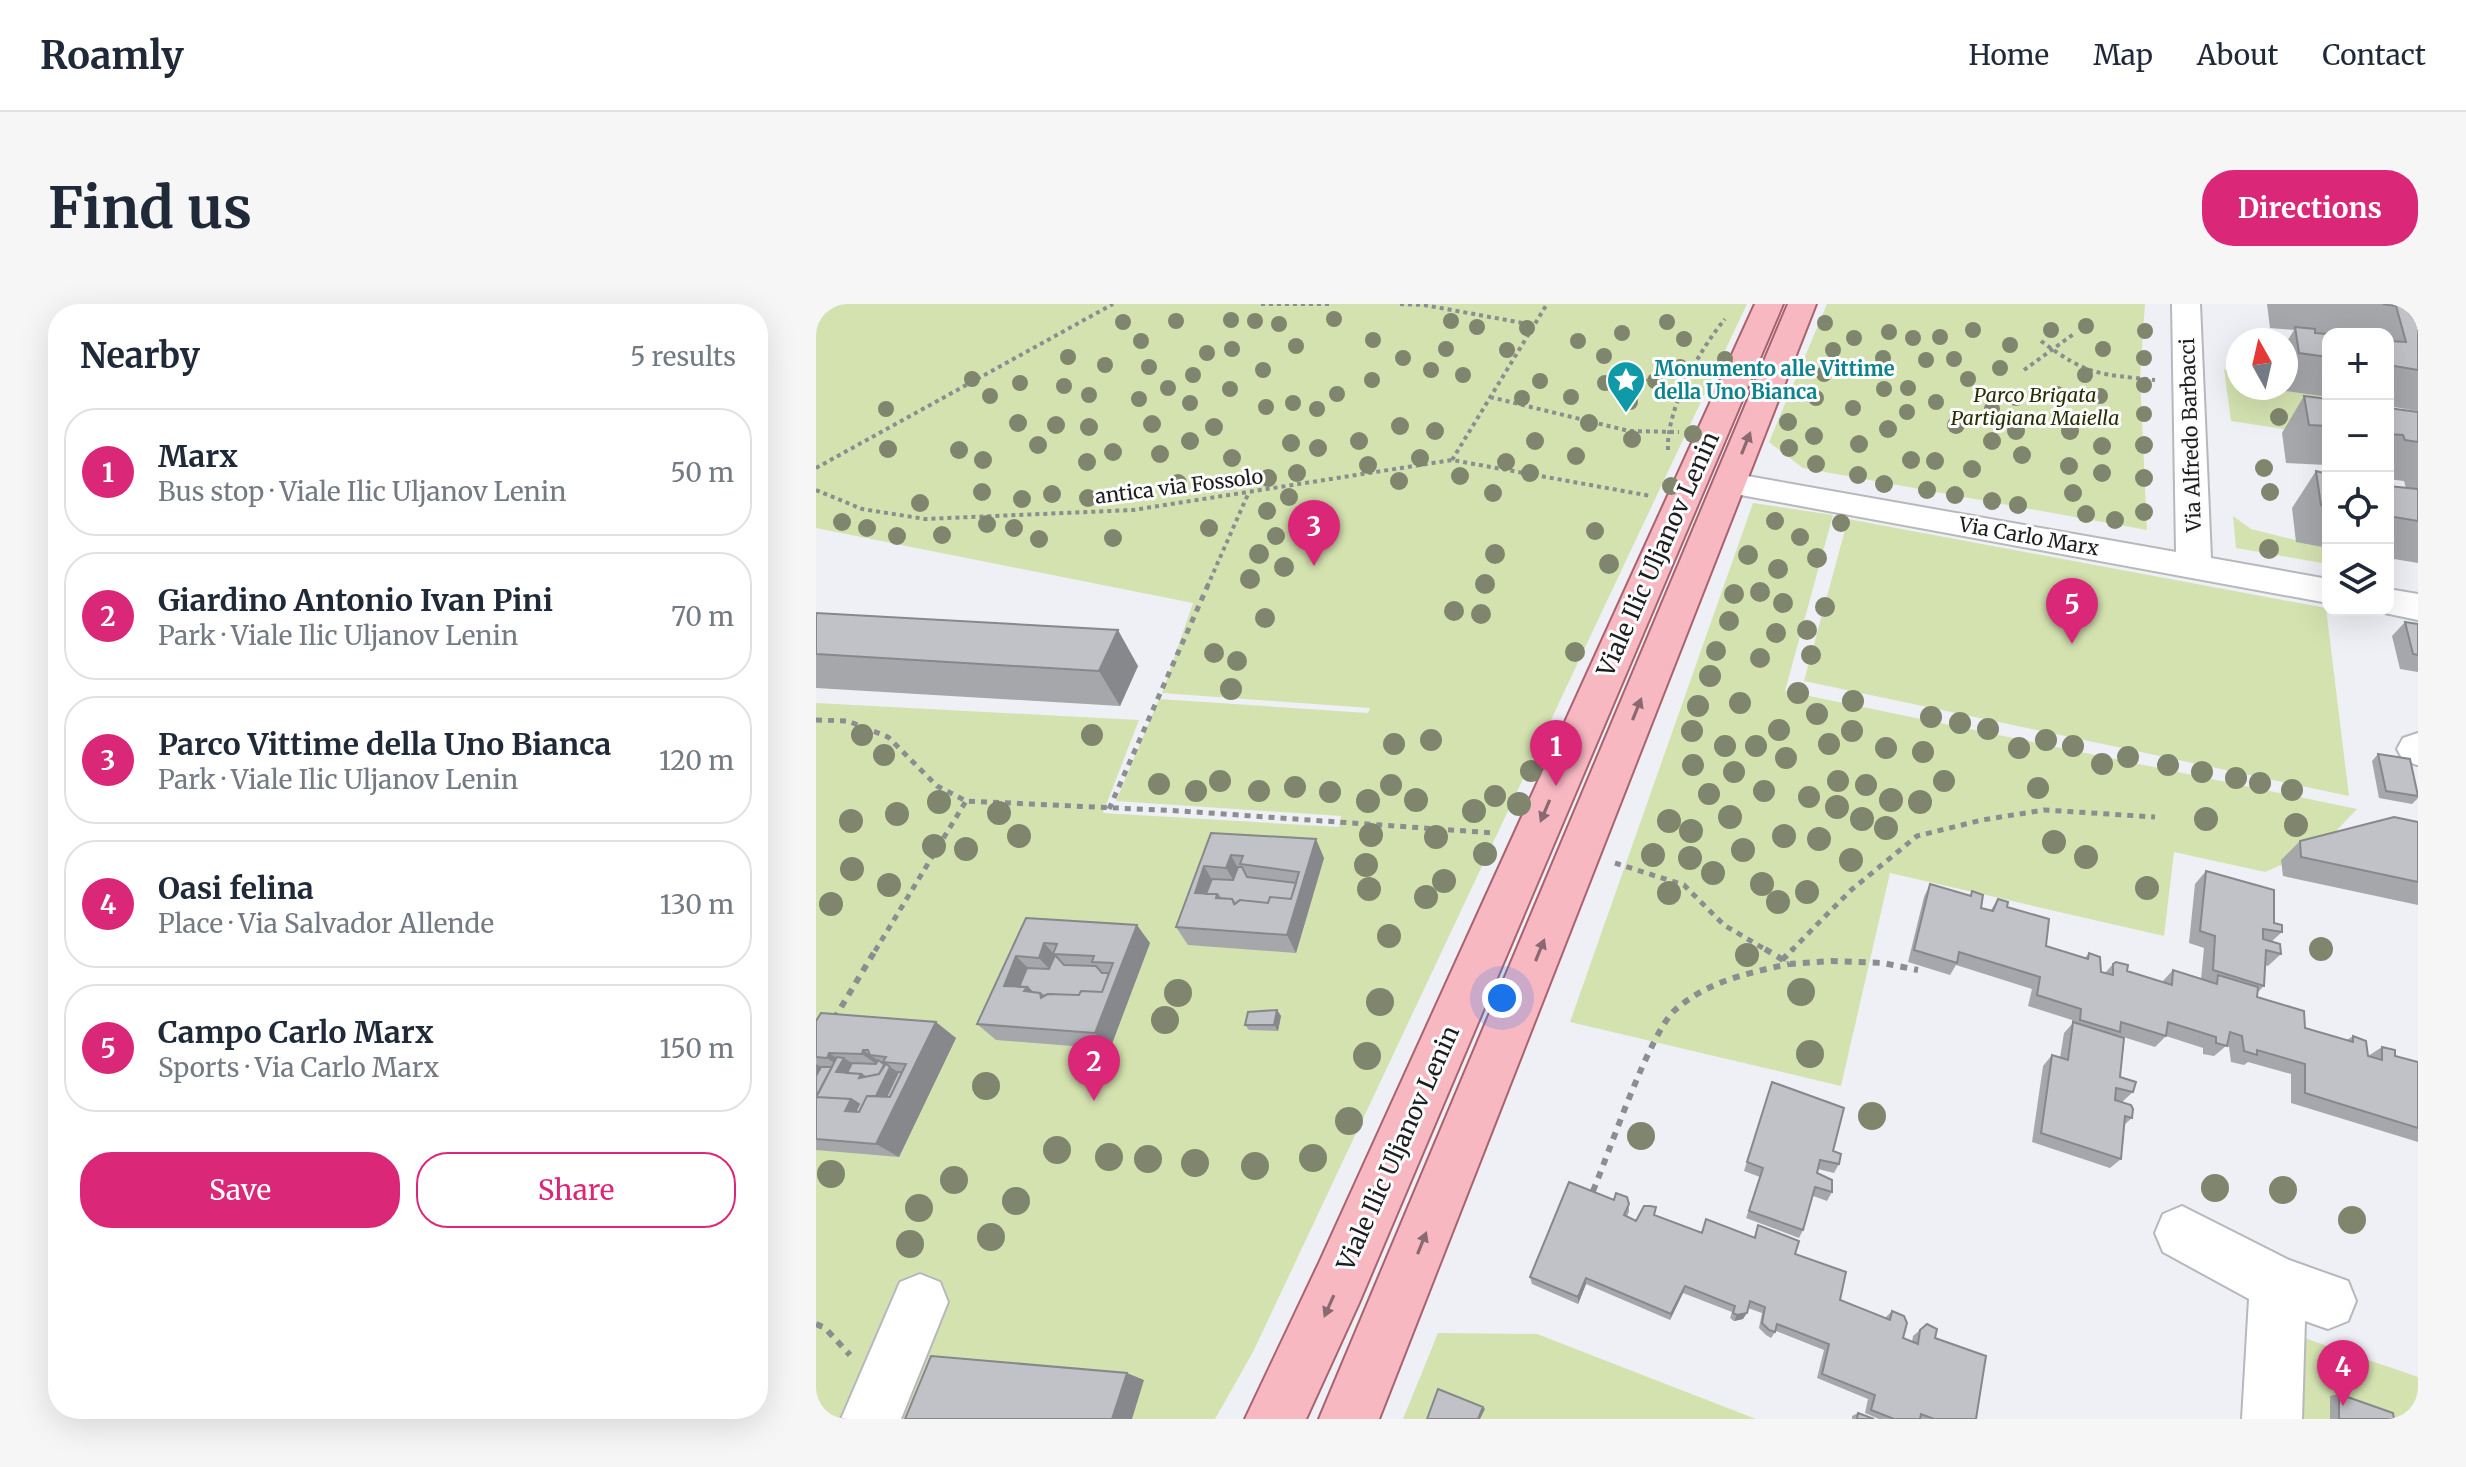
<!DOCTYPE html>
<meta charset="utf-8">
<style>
:root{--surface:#fff;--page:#f6f6f7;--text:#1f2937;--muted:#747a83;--line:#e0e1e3;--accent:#db2777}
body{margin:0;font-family:Merriweather,serif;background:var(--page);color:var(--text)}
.controls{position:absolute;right:24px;top:24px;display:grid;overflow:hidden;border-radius:16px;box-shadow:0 8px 32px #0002}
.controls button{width:72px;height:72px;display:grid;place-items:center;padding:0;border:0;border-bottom:2px solid var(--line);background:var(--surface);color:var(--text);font:40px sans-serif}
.compass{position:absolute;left:1410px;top:24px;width:72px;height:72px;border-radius:50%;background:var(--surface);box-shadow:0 8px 32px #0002;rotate:352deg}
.you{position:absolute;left:686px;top:694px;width:28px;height:28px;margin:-20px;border:6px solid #fff;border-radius:50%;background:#1a73e8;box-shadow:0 0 0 12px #1a73e833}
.badge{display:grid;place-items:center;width:52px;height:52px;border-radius:50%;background:var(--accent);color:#fff;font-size:26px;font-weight:700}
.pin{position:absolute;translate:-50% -66px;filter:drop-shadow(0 2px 4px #0008)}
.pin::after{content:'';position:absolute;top:42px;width:28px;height:24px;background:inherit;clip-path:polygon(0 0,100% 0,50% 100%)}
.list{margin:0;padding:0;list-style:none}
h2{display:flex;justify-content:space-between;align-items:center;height:104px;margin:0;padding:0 32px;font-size:34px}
h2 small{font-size:26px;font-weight:400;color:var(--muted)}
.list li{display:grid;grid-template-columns:52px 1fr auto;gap:24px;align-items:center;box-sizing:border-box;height:128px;margin:0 16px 16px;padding:0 16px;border:2px solid var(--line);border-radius:32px}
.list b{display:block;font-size:30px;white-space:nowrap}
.list p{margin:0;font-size:26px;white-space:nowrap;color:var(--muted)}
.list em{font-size:26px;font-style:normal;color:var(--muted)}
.actions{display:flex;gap:16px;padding:24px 32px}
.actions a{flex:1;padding:18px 0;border:2px solid var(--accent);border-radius:32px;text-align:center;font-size:28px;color:var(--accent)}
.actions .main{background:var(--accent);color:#fff}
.icon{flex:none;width:44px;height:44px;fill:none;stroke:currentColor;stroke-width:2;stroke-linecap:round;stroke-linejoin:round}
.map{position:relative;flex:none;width:1602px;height:1115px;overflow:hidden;border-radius:32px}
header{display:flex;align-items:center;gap:48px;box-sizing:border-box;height:112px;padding:0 40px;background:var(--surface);border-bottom:2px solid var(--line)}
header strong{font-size:38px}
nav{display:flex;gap:44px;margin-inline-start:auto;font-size:28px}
.intro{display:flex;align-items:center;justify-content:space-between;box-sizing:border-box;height:192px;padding:0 48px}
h1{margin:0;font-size:56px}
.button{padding:20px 36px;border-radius:32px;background:var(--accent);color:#fff;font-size:28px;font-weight:700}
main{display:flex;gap:48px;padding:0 48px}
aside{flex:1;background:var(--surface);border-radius:32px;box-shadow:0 8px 32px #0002}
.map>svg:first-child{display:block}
</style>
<header>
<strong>Roamly</strong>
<nav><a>Home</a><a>Map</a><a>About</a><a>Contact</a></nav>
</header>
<div class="intro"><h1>Find us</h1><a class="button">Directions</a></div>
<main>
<aside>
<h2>Nearby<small>5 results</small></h2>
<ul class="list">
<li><span class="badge">1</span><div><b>Marx</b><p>Bus stop · Viale Ilic Uljanov Lenin</p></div><em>50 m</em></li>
<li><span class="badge">2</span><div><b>Giardino Antonio Ivan Pini</b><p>Park · Viale Ilic Uljanov Lenin</p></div><em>70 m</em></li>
<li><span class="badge">3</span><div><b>Parco Vittime della Uno Bianca</b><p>Park · Viale Ilic Uljanov Lenin</p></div><em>120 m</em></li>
<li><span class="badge">4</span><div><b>Oasi felina</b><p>Place · Via Salvador Allende</p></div><em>130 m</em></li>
<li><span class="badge">5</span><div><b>Campo Carlo Marx</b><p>Sports · Via Carlo Marx</p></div><em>150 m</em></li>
</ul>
<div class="actions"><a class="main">Save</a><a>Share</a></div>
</aside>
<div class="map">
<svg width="1602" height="1115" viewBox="0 0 1602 1115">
<rect width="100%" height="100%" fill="#eef0f5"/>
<path fill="#d4e2b0" d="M 0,0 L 931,0 L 437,1048 L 399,1115 L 0,1115 L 0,399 L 323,416 L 287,509 L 523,523 L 525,512 L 300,497 L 343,395 L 552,409 L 554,404 L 346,389 L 377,299 L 0,224 Z
M 1011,0 L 1329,0 L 1324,73 L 1331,226 L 987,164 L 953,138 Z
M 1408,65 L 1422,75 L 1422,84 L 1452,84 L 1512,93 L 1512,132 L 1415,117 Z
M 937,199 L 1017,211 L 969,387 L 1541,505 L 1504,544 L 1449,568 L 1358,548 L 1348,632 L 1074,569 L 1025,782 L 754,718 Z
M 1417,212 L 1435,225 L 1512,244 L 1512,260 L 1420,244 Z
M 1032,215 L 1510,304 L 1533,492 L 988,377 Z
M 1456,1023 L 1602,1073 L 1602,1115 L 1453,1115 Z
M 622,1029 L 721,1030 L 940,1115 L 587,1115 Z"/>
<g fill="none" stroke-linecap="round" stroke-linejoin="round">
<g stroke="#b7b8bd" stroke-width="4">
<path id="minor" d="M 1356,0 L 1384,0 L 1395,254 L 1512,275 L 1512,299 L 914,189 L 902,186 L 897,179 L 902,172 L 914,169 L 1360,248 Z
M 1572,285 L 1602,290 L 1602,316 L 1559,307 L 1572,306 Z
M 1602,429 L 1602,461 L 1601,461 L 1587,456 L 1581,445 L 1587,434 Z
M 1366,902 L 1473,956 L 1532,977 L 1540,997 L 1532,1017 L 1512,1025 L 1489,1017 L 1486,1115 L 1426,1115 L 1433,995 L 1347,948 L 1339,929 L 1347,910 Z
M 104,970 L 124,978 L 132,998 L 85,1115 L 25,1115 L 84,978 Z"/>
</g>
<g stroke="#a8636e" stroke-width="4">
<path id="major" d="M 939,0 L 967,0 L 543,999 L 490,1115 L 429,1115 L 503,959 Z
M 972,0 L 1000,0 L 563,1115 L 503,1115 Z"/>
</g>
<path stroke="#8b8d90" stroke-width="4" stroke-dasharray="4 4" stroke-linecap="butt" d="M 445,0 L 515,0
M 584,0 L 608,1 L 718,21
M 1225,37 C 1272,72 1283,70 1339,76
M 1208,66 L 1259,29
M 827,75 L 835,80 L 867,87
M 674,93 L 813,127 L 863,128
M 852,146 C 850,106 883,46 909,15
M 636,156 L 731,0
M 0,164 L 297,0
M 0,186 L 46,205 L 109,215 L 317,206 L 636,156 L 835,192
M 391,283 L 433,188"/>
<path stroke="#8b8d90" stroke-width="5" stroke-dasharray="6 6" stroke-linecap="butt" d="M 0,416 L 32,417 L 72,433 L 121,482 L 150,497 L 365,507 L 679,529
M 293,505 L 392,281
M 799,559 L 868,581 L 908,621 L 952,647
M 59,647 L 150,497
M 975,647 L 1034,587 L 1101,532 L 1166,516 L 1228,506 L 1339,513"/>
<path stroke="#8b8d90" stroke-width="6" stroke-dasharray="7 7" stroke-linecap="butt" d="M 949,645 L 974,660 L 1015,657 L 1067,659 L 1102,666
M 966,656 L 977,645
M 18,715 L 60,645
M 777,887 C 793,849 833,730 859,706 C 892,677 932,669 973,660
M 0,1020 L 9,1024 L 34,1051"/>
<use href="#minor" fill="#fff" fill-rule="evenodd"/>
<use href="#major" fill="#f8b8c2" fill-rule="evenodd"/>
</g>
<g fill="#80866e">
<circle cx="518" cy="15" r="8"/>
<circle cx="415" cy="16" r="8"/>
<circle cx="360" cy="17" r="8"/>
<circle cx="439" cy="17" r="8"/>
<circle cx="635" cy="17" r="8"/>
<circle cx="307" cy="18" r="8"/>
<circle cx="851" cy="18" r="8"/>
<circle cx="1009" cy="19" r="8"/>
<circle cx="463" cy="20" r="8"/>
<circle cx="1270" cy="22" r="8"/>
<circle cx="661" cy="23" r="8"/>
<circle cx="711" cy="24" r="8"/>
<circle cx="1157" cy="26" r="8"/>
<circle cx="1235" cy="26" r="8"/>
<circle cx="1329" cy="27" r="8"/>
<circle cx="1073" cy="28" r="8"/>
<circle cx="806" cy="29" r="8"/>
<circle cx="1124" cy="33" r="8"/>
<circle cx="1038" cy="34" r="8"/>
<circle cx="1097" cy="34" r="8"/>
<circle cx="868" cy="35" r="8"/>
<circle cx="557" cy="36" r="8"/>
<circle cx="325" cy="37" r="8"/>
<circle cx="762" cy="37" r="8"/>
<circle cx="1194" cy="41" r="8"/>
<circle cx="480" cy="42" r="8"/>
<circle cx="416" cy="45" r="8"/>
<circle cx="630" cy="45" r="8"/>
<circle cx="1287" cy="45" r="8"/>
<circle cx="691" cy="46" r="8"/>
<circle cx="1017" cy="46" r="8"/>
<circle cx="391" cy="49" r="8"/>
<circle cx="788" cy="52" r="8"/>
<circle cx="252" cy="53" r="8"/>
<circle cx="587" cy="54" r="8"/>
<circle cx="1067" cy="54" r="8"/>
<circle cx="1328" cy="54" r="8"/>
<circle cx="909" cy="55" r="8"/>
<circle cx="1138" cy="55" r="8"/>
<circle cx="1110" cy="56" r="8"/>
<circle cx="289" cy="61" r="8"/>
<circle cx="333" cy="63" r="8"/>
<circle cx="864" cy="63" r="8"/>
<circle cx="1184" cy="64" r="8"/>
<circle cx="1043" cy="65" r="8"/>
<circle cx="447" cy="66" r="8"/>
<circle cx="615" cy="66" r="8"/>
<circle cx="1008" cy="70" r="8"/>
<circle cx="377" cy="71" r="8"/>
<circle cx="647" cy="71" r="8"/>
<circle cx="1269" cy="71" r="8"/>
<circle cx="156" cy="75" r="8"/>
<circle cx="1152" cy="75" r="8"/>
<circle cx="556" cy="76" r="8"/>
<circle cx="724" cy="77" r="8"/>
<circle cx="839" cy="77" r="8"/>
<circle cx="204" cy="79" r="8"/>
<circle cx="789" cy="79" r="8"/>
<circle cx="1328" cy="81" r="8"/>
<circle cx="248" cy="82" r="8"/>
<circle cx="352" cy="84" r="8"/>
<circle cx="1092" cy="84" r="8"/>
<circle cx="414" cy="85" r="8"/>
<circle cx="1068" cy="85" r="8"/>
<circle cx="521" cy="90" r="8"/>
<circle cx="1241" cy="90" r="8"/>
<circle cx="273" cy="91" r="8"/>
<circle cx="174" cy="92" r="8"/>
<circle cx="1284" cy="92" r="8"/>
<circle cx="755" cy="93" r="8"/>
<circle cx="706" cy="94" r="8"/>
<circle cx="1000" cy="94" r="8"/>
<circle cx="1200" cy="94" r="8"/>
<circle cx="323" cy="95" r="8"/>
<circle cx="814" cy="98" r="8"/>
<circle cx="1120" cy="98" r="8"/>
<circle cx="374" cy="99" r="8"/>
<circle cx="477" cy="99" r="8"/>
<circle cx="450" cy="103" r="8"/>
<circle cx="1037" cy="104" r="8"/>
<circle cx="70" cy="105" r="8"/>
<circle cx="501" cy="105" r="8"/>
<circle cx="1176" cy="105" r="8"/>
<circle cx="1091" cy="108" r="8"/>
<circle cx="1328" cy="110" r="8"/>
<circle cx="1463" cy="113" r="9"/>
<circle cx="972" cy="118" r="9"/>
<circle cx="202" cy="119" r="9"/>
<circle cx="773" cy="119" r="9"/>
<circle cx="336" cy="120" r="9"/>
<circle cx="240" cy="121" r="9"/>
<circle cx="1140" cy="121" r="9"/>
<circle cx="584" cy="122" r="9"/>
<circle cx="273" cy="123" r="9"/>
<circle cx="398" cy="123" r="9"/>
<circle cx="1072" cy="125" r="9"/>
<circle cx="619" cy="127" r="9"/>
<circle cx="1200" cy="127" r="9"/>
<circle cx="1254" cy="127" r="9"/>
<circle cx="877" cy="130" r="9"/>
<circle cx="998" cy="132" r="9"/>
<circle cx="816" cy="135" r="9"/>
<circle cx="374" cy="137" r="9"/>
<circle cx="543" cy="137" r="9"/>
<circle cx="719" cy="137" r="9"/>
<circle cx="1176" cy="137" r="9"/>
<circle cx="475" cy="139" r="9"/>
<circle cx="1043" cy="140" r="9"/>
<circle cx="222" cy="141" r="9"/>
<circle cx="1328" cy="141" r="9"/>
<circle cx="1286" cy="142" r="9"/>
<circle cx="502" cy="144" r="9"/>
<circle cx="973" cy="144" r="9"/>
<circle cx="72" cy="145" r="9"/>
<circle cx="143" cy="146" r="9"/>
<circle cx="297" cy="148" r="9"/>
<circle cx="344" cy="150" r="9"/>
<circle cx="1206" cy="151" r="9"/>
<circle cx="760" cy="152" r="9"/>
<circle cx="416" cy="154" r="9"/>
<circle cx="604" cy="154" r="9"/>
<circle cx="167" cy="156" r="9"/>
<circle cx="1095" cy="156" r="9"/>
<circle cx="1119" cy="157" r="9"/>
<circle cx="271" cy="158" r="9"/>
<circle cx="690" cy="158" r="9"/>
<circle cx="1000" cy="160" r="9"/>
<circle cx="552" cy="161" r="9"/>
<circle cx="1253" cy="162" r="9"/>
<circle cx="1448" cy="164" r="9"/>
<circle cx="1156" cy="165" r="9"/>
<circle cx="481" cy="169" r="9"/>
<circle cx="714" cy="169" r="9"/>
<circle cx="1286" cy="169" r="9"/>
<circle cx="1042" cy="171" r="9"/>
<circle cx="644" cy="172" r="9"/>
<circle cx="452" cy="174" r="9"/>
<circle cx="1328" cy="174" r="9"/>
<circle cx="583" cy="177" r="9"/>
<circle cx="413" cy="178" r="9"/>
<circle cx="362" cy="179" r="9"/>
<circle cx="1068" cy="180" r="9"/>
<circle cx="855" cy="182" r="9"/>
<circle cx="1111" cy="186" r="9"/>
<circle cx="166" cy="188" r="9"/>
<circle cx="1454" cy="188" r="9"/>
<circle cx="677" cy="189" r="9"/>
<circle cx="1257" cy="189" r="9"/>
<circle cx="236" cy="190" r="9"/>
<circle cx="1139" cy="191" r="9"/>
<circle cx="473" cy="193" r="9"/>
<circle cx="272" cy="194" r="9"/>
<circle cx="206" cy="195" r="9"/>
<circle cx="1176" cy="197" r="9"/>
<circle cx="104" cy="199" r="9"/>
<circle cx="1202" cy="201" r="9"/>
<circle cx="451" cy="207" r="9"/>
<circle cx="1328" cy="208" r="9"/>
<circle cx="1270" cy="210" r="9"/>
<circle cx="1299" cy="216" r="9"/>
<circle cx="959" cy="217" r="9"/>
<circle cx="26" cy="218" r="9"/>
<circle cx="1025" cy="219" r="9"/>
<circle cx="171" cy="220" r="9"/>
<circle cx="51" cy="224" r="9"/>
<circle cx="198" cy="224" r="9"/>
<circle cx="393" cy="224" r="9"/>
<circle cx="779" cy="227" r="9"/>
<circle cx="126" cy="231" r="9"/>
<circle cx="81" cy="232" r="9"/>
<circle cx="460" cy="232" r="9"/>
<circle cx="984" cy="233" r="9"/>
<circle cx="297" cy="234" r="9"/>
<circle cx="223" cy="235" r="9"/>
<circle cx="1453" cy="245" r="10"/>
<circle cx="443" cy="250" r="10"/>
<circle cx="679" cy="250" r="10"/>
<circle cx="932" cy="251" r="10"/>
<circle cx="1001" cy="254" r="10"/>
<circle cx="793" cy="260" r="10"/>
<circle cx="468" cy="263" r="10"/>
<circle cx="962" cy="265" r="10"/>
<circle cx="434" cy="275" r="10"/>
<circle cx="669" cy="280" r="10"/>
<circle cx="944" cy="288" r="10"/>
<circle cx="918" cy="290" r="10"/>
<circle cx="967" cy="299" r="10"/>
<circle cx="1009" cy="303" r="10"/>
<circle cx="638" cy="307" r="10"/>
<circle cx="665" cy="310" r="10"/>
<circle cx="449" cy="314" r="10"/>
<circle cx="913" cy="317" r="10"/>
<circle cx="991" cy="326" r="10"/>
<circle cx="960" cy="329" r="10"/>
<circle cx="900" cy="347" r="10"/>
<circle cx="759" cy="348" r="10"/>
<circle cx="398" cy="349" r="10"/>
<circle cx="995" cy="351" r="10"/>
<circle cx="944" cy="354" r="10"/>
<circle cx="421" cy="357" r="10"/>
<circle cx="894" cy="372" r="11"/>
<circle cx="415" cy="385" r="11"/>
<circle cx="982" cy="389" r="11"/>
<circle cx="1037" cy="397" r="11"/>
<circle cx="924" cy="399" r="11"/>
<circle cx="882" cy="402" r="11"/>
<circle cx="1001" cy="410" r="11"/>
<circle cx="1115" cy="413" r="11"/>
<circle cx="1144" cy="419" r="11"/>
<circle cx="1172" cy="425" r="11"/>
<circle cx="963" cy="426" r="11"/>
<circle cx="876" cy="427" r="11"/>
<circle cx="1036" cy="427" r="11"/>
<circle cx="46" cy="431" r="11"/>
<circle cx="276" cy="431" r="11"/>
<circle cx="615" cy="436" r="11"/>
<circle cx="733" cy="436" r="11"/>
<circle cx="1230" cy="436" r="11"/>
<circle cx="578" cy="440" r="11"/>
<circle cx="1013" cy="440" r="11"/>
<circle cx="909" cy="442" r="11"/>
<circle cx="940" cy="442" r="11"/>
<circle cx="1257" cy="442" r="11"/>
<circle cx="1070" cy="444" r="11"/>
<circle cx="1203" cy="444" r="11"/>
<circle cx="1107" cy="448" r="11"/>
<circle cx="68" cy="451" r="11"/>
<circle cx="1312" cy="453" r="11"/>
<circle cx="970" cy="454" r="11"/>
<circle cx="1286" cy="460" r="11"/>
<circle cx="877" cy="461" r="11"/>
<circle cx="1352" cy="461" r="11"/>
<circle cx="715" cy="467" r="11"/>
<circle cx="918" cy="468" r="11"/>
<circle cx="1386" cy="468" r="11"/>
<circle cx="1420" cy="474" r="11"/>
<circle cx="404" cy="477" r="11"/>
<circle cx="1022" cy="477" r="11"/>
<circle cx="1128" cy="477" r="11"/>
<circle cx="1444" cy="479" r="11"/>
<circle cx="343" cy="480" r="11"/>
<circle cx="575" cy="481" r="11"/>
<circle cx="1050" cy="481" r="11"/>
<circle cx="479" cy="483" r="11"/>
<circle cx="1222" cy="484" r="11"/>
<circle cx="1476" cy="486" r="11"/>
<circle cx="380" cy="487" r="11"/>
<circle cx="443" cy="487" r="11"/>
<circle cx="948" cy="487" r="11"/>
<circle cx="514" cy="488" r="11"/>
<circle cx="893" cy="490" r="11"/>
<circle cx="679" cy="492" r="11"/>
<circle cx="993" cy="493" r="11"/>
<circle cx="600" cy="496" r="12"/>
<circle cx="1075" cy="496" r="12"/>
<circle cx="552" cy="497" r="12"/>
<circle cx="123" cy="498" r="12"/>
<circle cx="1104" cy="498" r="12"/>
<circle cx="703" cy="500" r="12"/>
<circle cx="1021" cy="503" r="12"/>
<circle cx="658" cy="507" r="12"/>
<circle cx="183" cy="509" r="12"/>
<circle cx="81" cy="510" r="12"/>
<circle cx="914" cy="513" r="12"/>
<circle cx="1046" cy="515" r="12"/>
<circle cx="1390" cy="515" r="12"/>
<circle cx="35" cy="517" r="12"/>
<circle cx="853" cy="517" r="12"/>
<circle cx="1480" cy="521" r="12"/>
<circle cx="1070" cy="524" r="12"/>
<circle cx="875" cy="527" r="12"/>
<circle cx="555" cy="531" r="12"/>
<circle cx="203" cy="532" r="12"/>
<circle cx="968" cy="532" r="12"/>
<circle cx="620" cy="533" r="12"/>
<circle cx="1003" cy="535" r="12"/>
<circle cx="1238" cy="538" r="12"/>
<circle cx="118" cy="542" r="12"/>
<circle cx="150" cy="545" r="12"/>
<circle cx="927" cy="546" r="12"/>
<circle cx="669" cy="550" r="12"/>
<circle cx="837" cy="551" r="12"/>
<circle cx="1270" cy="553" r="12"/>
<circle cx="874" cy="554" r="12"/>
<circle cx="1035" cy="556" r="12"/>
<circle cx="550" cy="561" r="12"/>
<circle cx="36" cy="565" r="12"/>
<circle cx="897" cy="569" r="12"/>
<circle cx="628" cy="577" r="12"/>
<circle cx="946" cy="580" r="12"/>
<circle cx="73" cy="581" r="12"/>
<circle cx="1331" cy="584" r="12"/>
<circle cx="553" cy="585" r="12"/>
<circle cx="991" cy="588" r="12"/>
<circle cx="853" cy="589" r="12"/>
<circle cx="610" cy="593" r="12"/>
<circle cx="962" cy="598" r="12"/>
<circle cx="15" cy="600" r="12"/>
<circle cx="573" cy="632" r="12"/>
<circle cx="1505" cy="645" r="12"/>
<circle cx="931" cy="651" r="12"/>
<circle cx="985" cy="688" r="14"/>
<circle cx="362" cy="689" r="14"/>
<circle cx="564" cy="698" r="14"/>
<circle cx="349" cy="716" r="14"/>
<circle cx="994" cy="750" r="14"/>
<circle cx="551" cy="752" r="14"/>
<circle cx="170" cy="782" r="14"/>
<circle cx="1056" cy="812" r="14"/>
<circle cx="533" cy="817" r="14"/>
<circle cx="825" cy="832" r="14"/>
<circle cx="241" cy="846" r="14"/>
<circle cx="293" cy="853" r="14"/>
<circle cx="497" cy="854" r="14"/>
<circle cx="332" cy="855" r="14"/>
<circle cx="379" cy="859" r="14"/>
<circle cx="439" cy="862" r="14"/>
<circle cx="15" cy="870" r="14"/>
<circle cx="138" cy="876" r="14"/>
<circle cx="1399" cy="884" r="14"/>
<circle cx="1467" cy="886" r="14"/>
<circle cx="200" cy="897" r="14"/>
<circle cx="103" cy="904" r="14"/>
<circle cx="1536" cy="916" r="14"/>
<circle cx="175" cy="933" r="14"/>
<circle cx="94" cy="940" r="14"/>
</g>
<path fill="#a5a7ab" d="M 1451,0 L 1602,0 L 1602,107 L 1572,102 L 1572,30 L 1512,30 L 1512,93 L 1462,86 L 1462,84 L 1470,84 L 1470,39 L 1478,26 L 1454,24 Z
M 1488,92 L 1512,95 L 1512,165 L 1510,161 L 1470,159 L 1466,129 Z
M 1572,104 L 1602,108 L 1602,259 L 1572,254 L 1572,182 L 1590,184 L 1588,177 L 1572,175 Z
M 1500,167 L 1512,170 L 1512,244 L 1480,238 L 1476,204 Z
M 0,309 L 322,362 L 304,402 L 0,384 Z
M 1589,318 L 1602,320 L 1602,368 L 1584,365 L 1576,332 Z
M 1562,450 L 1602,489 L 1602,494 L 1596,500 L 1563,494 L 1556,457 Z
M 1602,518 L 1602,601 L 1467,572 L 1465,556 L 1484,537 Z
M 395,529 L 508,554 L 480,649 L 372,641 L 360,623 Z
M 1390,567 L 1458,619 L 1466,628 L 1455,638 L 1465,650 L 1452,662 L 1449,661 L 1448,682 L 1442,688 L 1441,693 L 1489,724 L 1531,736 L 1537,732 L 1552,752 L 1566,743 L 1579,752 L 1602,758 L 1602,838 L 1475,799 L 1475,770 L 1432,758 L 1428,761 L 1415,758 L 1413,743 L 1410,742 L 1398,752 L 1387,750 L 1387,744 L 1350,732 L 1339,743 L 1301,731 L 1304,773 L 1317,788 L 1306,798 L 1316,814 L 1308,821 L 1305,855 L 1294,864 L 1216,838 L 1227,762 L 1236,751 L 1244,754 L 1248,729 L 1256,720 L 1256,716 L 1212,702 L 1216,685 L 1140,661 L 1134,671 L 1092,658 L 1108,593 L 1114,580 L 1154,592 L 1156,587 L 1165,604 L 1175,606 L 1182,595 L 1191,603 L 1230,642 L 1269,654 L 1273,649 L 1285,668 L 1289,669 L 1297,660 L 1311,667 L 1346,678 L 1357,666 L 1385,675 L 1388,644 L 1373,639 L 1379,580 Z
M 210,614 L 334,639 L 294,745 L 180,736 L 161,720 Z
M 461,706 L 465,712 L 462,727 L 433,726 L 429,721 Z
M 0,717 L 140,734 L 83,853 L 0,846 Z
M 956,778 L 1017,847 L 1023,860 L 1018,869 L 1002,865 L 1001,869 L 1016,888 L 1011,897 L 997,892 L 987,926 L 983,934 L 930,914 L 944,873 L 928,867 Z
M 813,900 L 813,908 L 811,912 L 820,917 L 839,911 L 886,929 L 938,933 L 942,921 L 979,950 L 1024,996 L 1069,1014 L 1076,1007 L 1087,1034 L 1096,1038 L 1097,1032 L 1111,1020 L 1119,1034 L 1160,1115 L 1063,1115 L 1049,1109 L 1052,1095 L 1001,1074 L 1008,1046 L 960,1027 L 955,1034 L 950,1031 L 943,1024 L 946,1009 L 932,1004 L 927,1015 L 918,1017 L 914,1014 L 916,1008 L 867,989 L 854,1016 L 770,980 L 762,1000 L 716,980 L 714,973 Z
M 1523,1090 L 1578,1115 L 1514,1115 L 1514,1092 Z
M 1042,1109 L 1058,1115 L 1036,1115 L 1036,1112 Z"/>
<path fill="#86888b" d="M 302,326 L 322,362 L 304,402 L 283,367 Z
M 500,535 L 508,554 L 480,649 L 471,631 Z
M 415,551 L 425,570 L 421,582 L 410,564 Z
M 388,562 L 399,581 L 392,601 L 379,589 Z
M 321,621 L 334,639 L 294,745 L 279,729 Z
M 228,639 L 244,657 L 239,671 L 223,654 Z
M 200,652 L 217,669 L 227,699 L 188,682 Z
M 461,706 L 465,712 L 462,727 L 458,721 Z
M 120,718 L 140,734 L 83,853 L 60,840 Z
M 47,746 L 70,762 L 68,765 L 46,750 Z
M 13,749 L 26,757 L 28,754 L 44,764 L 0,797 L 0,760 L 13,768 L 20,768 L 23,762 L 11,754 Z
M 74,763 L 90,773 L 66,822 L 29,807 L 45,770 Z
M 770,974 L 770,980 L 762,1000 L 762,993 Z
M 869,982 L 867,989 L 854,1016 L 855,1010 Z
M 931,1009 L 927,1015 L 918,1017 L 921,1011 Z
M 311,1069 L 328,1076 L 316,1115 L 296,1115 Z
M 667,1103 L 669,1105 L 664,1115 L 662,1115 Z"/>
<path fill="#c0c2c7" stroke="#86888b" stroke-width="2" fill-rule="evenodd" d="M 1567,0 L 1602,0 L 1602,66 L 1572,61 L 1572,37 L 1590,38 L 1580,2 Z
M 1479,23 L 1499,25 L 1499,29 L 1512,30 L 1512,53 L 1483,49 Z
M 1488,92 L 1512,95 L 1512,122 L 1493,121 Z
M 1572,104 L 1602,108 L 1602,138 L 1589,136 L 1587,131 L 1572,130 Z
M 1500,167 L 1512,170 L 1512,202 L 1505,201 Z
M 1572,182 L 1602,185 L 1602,217 L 1572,212 Z
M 0,309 L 302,326 L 283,367 L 0,350 Z
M 1589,318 L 1602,320 L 1602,351 L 1597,350 Z
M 1562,450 L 1594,455 L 1602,492 L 1570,487 Z
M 1578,513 L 1602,518 L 1602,578 L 1485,553 L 1484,537 Z
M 395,529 L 500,535 L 471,631 L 360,623 ZM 415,551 L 427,552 L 424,560 L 483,568 L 475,595 L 454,593 L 452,599 L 424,596 L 418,600 L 416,595 L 400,594 L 401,590 L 379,589 L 388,562 L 410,564 Z
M 422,563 L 426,563 L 431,573 L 480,579 L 475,595 L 454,593 L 452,599 L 424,596 L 419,600 L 416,595 L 404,594 L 401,590 L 390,590 L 396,575 L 417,576 Z
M 1390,567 L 1458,586 L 1458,619 L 1466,621 L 1466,628 L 1447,625 L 1447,635 L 1464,640 L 1465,650 L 1450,646 L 1448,682 L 1397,666 L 1399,632 L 1384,627 Z
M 1114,580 L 1155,592 L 1156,587 L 1167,591 L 1165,604 L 1177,607 L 1182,595 L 1192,598 L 1191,603 L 1233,615 L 1230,642 L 1272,655 L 1273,649 L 1284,653 L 1285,668 L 1297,671 L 1297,660 L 1300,658 L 1312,661 L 1311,667 L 1356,681 L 1357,666 L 1401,680 L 1402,671 L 1442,683 L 1441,693 L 1488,707 L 1489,724 L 1537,738 L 1537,732 L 1550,737 L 1552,752 L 1566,756 L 1566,743 L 1579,746 L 1579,752 L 1602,758 L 1602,824 L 1489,789 L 1489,760 L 1441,746 L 1441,751 L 1428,747 L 1426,732 L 1414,728 L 1411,742 L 1400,739 L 1400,733 L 1352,718 L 1350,732 L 1305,718 L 1304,728 L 1264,716 L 1265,705 L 1221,691 L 1224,673 L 1143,648 L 1141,659 L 1098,646 Z
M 210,614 L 321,621 L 279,729 L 161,720 ZM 228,639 L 241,640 L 237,650 L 278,652 L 276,658 L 297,659 L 286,688 L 265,687 L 263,691 L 232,690 L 225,694 L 224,689 L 208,687 L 211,683 L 188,682 L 200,652 L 223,654 Z
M 239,651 L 248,661 L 280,662 L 286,669 L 293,669 L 286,688 L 265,687 L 263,691 L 232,690 L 227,692 L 224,689 L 216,688 L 211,683 L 203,683 L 211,664 L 233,665 Z
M 461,706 L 458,721 L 429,721 L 432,708 Z
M 5,709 L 120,718 L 60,840 L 0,835 L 0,793 L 35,795 L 29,807 L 43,808 L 51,792 L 74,793 L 90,760 L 67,758 L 70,753 L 54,751 L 52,746 L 47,746 L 46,750 L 13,749 L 11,754 L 0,753 L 0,717 Z
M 1257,718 L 1308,734 L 1304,773 L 1320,778 L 1317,788 L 1300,784 L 1299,796 L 1315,801 L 1317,805 L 1316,814 L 1309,812 L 1305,855 L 1225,829 L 1236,751 L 1252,756 Z
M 21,753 L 28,754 L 20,768 L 45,770 L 43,774 L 63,770 L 69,759 L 74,763 L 60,792 L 51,792 L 43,808 L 39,808 L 43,800 L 35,795 L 0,793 Z
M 62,756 L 69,761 L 63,770 L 49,773 L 45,770 L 31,769 L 36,759 L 60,760 Z
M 5,763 L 16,763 L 2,790 L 0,789 L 0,772 Z
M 82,768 L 86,768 L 74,793 L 70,793 Z
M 956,778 L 1028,804 L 1017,847 L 1025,850 L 1023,860 L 1004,856 L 1001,869 L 1016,876 L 1016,888 L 999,883 L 987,926 L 933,907 L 947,864 L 931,858 Z
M 753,878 L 798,896 L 800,889 L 811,893 L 813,900 L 808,911 L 820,917 L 828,902 L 834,902 L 840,903 L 838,911 L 886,929 L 890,915 L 939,934 L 942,921 L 983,937 L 979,950 L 1030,968 L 1024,996 L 1074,1016 L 1076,1007 L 1088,1012 L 1091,1019 L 1087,1034 L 1102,1040 L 1104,1026 L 1111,1020 L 1121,1025 L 1119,1034 L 1170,1052 L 1160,1115 L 1118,1115 L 1105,1110 L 1104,1115 L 1078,1115 L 1055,1106 L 1059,1091 L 1006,1070 L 1013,1040 L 961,1020 L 959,1028 L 953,1026 L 946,1019 L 949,1003 L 934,997 L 931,1009 L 921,1011 L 917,1009 L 919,1002 L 869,982 L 855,1010 L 770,974 L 762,993 L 714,973 Z
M 115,1052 L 311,1069 L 296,1115 L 89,1115 Z
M 622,1085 L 667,1103 L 662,1115 L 611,1115 Z
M 1523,1090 L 1577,1109 L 1578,1115 L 1523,1115 Z
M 1042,1109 L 1058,1115 L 1041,1115 Z"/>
<defs><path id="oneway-solid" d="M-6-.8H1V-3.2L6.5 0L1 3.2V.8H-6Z" transform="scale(2)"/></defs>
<g fill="#8a6a70">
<use href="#oneway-solid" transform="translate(930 139) rotate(-68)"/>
<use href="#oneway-solid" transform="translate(821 405) rotate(-68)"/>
<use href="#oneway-solid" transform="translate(729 507) rotate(113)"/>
<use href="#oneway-solid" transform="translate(724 646) rotate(-68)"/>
<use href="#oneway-solid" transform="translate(606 939) rotate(-68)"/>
<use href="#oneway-solid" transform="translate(513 1002) rotate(114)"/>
</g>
<defs>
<g id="sight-pin" transform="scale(2)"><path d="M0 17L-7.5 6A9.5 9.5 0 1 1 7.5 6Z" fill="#0f9aa8" stroke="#fdfdfe"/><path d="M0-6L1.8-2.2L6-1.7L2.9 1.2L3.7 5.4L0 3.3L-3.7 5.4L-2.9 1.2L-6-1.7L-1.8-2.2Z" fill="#fff"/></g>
</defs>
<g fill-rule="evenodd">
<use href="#sight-pin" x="810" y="76"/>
</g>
<g text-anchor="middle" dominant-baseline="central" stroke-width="6" stroke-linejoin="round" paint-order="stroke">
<g font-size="20" font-weight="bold" fill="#0d838f" stroke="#fdfdfe" text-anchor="start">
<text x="838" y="64">Monumento alle Vittime<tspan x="838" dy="23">della Uno Bianca</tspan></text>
</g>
<g font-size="20" font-style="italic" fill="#262f00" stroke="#fdfdfe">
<text x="1219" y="90">Parco Brigata<tspan x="1219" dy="23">Partigiana Maiella</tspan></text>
</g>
<g font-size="20" fill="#1c1d1f" stroke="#fdfdfe">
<text transform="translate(1374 131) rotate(-92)">Via Alfredo Barbacci</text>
<text transform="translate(363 182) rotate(-7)">antica via Fossolo</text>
<text transform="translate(1213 232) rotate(10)">Via Carlo Marx</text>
</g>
<g font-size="24" fill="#1c1d1f" stroke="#fdfdfe">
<text transform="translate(842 250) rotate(-66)">Viale Ilic Uljanov Lenin</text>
<text transform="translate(582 844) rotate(-66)">Viale Ilic Uljanov Lenin</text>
</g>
</g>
</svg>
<div class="controls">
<button>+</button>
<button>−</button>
<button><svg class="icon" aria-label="locate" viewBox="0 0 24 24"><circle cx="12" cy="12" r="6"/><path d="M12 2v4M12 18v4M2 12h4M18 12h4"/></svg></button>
<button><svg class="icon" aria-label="layers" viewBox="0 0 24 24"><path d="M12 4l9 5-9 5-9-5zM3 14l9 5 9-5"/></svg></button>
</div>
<svg class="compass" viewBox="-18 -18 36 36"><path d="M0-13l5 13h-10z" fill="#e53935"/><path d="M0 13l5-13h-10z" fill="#747a83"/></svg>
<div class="you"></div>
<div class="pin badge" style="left:740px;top:482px">1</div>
<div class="pin badge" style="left:278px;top:797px">2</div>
<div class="pin badge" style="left:498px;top:262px">3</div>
<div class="pin badge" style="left:1527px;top:1102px">4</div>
<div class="pin badge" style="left:1256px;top:340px">5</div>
</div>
</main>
